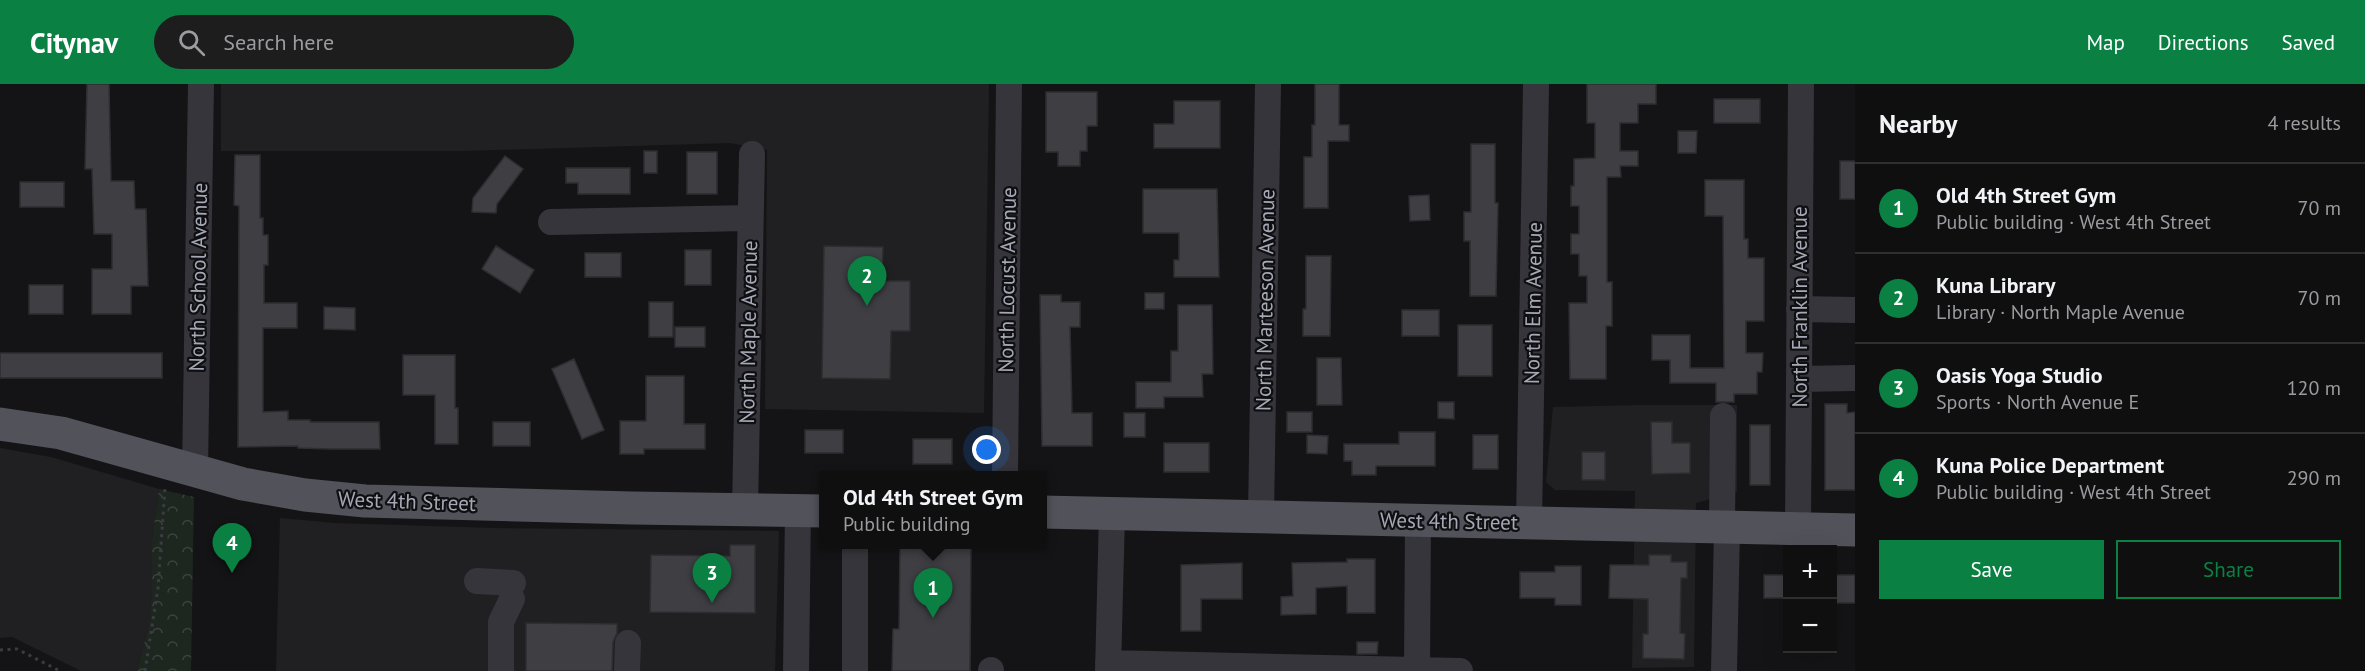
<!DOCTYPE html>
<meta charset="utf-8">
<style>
:root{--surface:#0f0f10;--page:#1d1d1e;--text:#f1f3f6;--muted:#9b9c9f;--line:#2f2f30;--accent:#0b8043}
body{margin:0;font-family:"PT Sans",sans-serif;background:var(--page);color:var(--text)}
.controls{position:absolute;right:18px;bottom:18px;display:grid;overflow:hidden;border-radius:0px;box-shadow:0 6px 24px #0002}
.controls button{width:54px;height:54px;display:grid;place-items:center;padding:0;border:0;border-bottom:2px solid var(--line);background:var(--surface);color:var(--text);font:30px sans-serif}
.you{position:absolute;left:987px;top:366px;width:21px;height:21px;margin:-15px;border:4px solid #fff;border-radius:50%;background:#1a73e8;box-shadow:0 0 0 9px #1a73e833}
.badge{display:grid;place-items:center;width:39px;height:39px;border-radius:50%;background:var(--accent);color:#fff;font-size:20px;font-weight:700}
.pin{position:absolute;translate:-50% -50px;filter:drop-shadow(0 2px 3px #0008)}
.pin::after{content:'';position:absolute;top:32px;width:21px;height:18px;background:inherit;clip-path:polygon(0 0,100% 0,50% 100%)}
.popup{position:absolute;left:819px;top:387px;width:228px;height:78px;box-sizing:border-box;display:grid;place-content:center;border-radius:0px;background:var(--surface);filter:drop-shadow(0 2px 4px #0005);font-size:20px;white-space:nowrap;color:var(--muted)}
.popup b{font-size:22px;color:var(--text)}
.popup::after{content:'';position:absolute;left:50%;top:100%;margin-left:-12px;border:12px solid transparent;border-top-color:var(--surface)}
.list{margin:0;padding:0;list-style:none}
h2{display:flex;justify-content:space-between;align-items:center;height:78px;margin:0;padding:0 24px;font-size:26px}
h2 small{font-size:20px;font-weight:400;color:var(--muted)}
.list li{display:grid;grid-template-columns:39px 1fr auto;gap:18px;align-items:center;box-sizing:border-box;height:90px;padding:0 24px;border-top:2px solid var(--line)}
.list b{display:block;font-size:22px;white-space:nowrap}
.list p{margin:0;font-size:20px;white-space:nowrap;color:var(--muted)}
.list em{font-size:20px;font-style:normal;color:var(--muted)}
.actions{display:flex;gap:12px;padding:18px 24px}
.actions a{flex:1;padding:14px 0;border:2px solid var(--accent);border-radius:0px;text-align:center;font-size:21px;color:var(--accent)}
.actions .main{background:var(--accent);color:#fff}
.icon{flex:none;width:33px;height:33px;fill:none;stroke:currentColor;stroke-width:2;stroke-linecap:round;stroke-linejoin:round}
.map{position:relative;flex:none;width:1855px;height:587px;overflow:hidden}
header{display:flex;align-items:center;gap:36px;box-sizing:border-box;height:84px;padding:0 30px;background:var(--accent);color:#fff}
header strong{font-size:28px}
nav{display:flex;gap:33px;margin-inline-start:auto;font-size:21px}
.search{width:420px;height:54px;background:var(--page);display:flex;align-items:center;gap:15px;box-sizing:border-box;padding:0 21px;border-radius:33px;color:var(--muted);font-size:22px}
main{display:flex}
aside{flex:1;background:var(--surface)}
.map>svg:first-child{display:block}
</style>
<header>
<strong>Citynav</strong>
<div class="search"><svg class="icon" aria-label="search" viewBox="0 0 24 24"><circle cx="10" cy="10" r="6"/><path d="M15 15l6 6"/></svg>Search here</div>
<nav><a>Map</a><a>Directions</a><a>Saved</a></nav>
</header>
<main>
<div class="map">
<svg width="1855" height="587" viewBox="0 0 1855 587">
<defs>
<pattern id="park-crowns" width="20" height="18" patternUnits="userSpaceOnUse" patternTransform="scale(1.5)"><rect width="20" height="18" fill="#1e2620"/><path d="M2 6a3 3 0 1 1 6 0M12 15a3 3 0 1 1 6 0" fill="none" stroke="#3c433e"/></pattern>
</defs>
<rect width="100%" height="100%" fill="#141416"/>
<path fill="#202023" d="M 221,0 L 989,0 L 984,329 L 765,325 L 767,66 L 730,59 L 463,67 L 221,67 Z
M 1643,321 L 1737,321 L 1737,408 L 1696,419 L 1694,583 L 1632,584 L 1635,407 L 1555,406 L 1546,398 L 1553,323 Z
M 0,364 L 51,373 L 159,405 L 152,455 L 152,504 L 149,541 L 137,587 L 81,587 L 12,553 L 0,554 Z
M 280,434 L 335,439 L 494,444 L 779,447 L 775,587 L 276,587 Z"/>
<path fill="url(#park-crowns)" d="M 159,405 L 194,413 L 191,587 L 137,587 L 149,541 L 152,504 L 152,455 Z"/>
<path fill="#3e3e43" stroke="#2e2e32" stroke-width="1.5" d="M 87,0 L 109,0 L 111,97 L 134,97 L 135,125 L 146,125 L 148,202 L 131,202 L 131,230 L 92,230 L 92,185 L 112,185 L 112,150 L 94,150 L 92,85 L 85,85 Z
M 1315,0 L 1339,0 L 1339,41 L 1349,41 L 1349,57 L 1328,57 L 1328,124 L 1304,124 L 1304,73 L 1312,73 L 1312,41 L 1315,41 Z
M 1587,0 L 1656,0 L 1656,20 L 1638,20 L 1638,39 L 1620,39 L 1620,67 L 1638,67 L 1638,82 L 1620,82 L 1621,93 L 1607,93 L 1607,198 L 1612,198 L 1612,242 L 1606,242 L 1606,295 L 1570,295 L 1569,219 L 1587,219 L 1587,192 L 1579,192 L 1579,170 L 1571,170 L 1571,150 L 1579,150 L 1579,122 L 1571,122 L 1571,102 L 1574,102 L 1574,75 L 1595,74 L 1595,39 L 1587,39 Z
M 1046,8 L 1097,8 L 1097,42 L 1087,42 L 1087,67 L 1080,67 L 1080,82 L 1058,82 L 1058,68 L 1046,68 Z
M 1714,15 L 1760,15 L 1760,39 L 1714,39 Z
M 1174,17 L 1220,17 L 1220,64 L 1154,64 L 1154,40 L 1174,40 Z
M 1678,47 L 1697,47 L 1696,69 L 1678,69 Z
M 1471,60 L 1495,60 L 1495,119 L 1498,119 L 1496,212 L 1470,212 L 1470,157 L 1464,157 L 1464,128 L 1471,128 Z
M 644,67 L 657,67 L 657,89 L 644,89 Z
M 687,68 L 717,68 L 717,110 L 687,110 Z
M 235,71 L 260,71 L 260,134 L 263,134 L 263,151 L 268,151 L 268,181 L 264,181 L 264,219 L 297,219 L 297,244 L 263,244 L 263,328 L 288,327 L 288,336 L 310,336 L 310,338 L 379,338 L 380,365 L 330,365 L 298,364 L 298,362 L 238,363 L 239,122 L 234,121 Z
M 505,72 L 523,85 L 497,120 L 496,129 L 472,128 L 473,114 Z
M 1840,77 L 1855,77 L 1855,115 L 1840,115 Z
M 566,84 L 630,84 L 630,110 L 578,110 L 578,99 L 566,99 Z
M 1705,96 L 1744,96 L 1744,155 L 1748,155 L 1748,174 L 1764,174 L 1764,237 L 1746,237 L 1746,269 L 1763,269 L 1762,288 L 1757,288 L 1757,310 L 1734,310 L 1734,318 L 1716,318 L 1716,299 L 1670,299 L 1670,276 L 1652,276 L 1652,251 L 1690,251 L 1690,284 L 1724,284 L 1723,132 L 1705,132 Z
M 20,98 L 64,98 L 64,123 L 20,123 Z
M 1143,105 L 1217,105 L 1219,193 L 1174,193 L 1174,176 L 1179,176 L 1179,149 L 1143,149 Z
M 1429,111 L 1430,136 L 1410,137 L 1409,112 Z
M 496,162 L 534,186 L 520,209 L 482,185 Z
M 824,162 L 883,163 L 882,197 L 910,197 L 910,247 L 891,247 L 890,295 L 822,294 Z
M 685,166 L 711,166 L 711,201 L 685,201 Z
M 585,169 L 621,169 L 621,193 L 585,193 Z
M 1306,172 L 1331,172 L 1330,252 L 1303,252 L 1303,225 L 1306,225 Z
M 29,201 L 63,201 L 63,230 L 29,230 Z
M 1145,209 L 1164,209 L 1164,225 L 1145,225 Z
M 1040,211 L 1061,211 L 1061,218 L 1080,218 L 1080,243 L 1070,243 L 1072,329 L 1092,329 L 1092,362 L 1042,362 Z
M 649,218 L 673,218 L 673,253 L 649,253 Z
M 1178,221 L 1212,221 L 1213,290 L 1202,290 L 1203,313 L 1164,313 L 1164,324 L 1136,324 L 1136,298 L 1171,298 L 1171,267 L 1178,267 Z
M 324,223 L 355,224 L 355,246 L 324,245 Z
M 1402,226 L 1439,226 L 1439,252 L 1402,252 Z
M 1458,241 L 1492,241 L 1492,292 L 1458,292 Z
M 675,243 L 705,243 L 705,263 L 675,263 Z
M 0,269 L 162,269 L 162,294 L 0,294 Z
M 403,271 L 455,271 L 455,324 L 458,324 L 458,360 L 435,360 L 435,311 L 403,311 Z
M 1317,274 L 1341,274 L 1342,321 L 1317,321 Z
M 574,275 L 604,346 L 582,355 L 552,285 Z
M 646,292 L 684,292 L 684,340 L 705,340 L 705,365 L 644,365 L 644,370 L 620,370 L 620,337 L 646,337 Z
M 1438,318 L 1454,318 L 1454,335 L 1438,334 Z
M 1825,320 L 1847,320 L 1847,329 L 1855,328 L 1855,406 L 1825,406 Z
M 1287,328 L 1312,328 L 1312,348 L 1287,348 Z
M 1124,329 L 1145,329 L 1145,353 L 1124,353 Z
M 493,338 L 530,338 L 530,362 L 493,362 Z
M 1651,338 L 1672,338 L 1672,359 L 1690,359 L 1690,389 L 1652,390 Z
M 1750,341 L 1770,341 L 1770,401 L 1750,401 Z
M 805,346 L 843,346 L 843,369 L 805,369 Z
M 1399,348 L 1435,348 L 1435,382 L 1376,382 L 1376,391 L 1352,391 L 1352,377 L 1344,377 L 1344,360 L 1399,360 Z
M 1307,351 L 1328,352 L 1327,370 L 1307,369 Z
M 1473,351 L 1498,351 L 1498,385 L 1473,385 Z
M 913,355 L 952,355 L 952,380 L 913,380 Z
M 1164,359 L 1209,359 L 1209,388 L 1164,388 Z
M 1582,368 L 1605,368 L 1605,396 L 1582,396 Z
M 900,460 L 971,460 L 970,587 L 892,587 L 893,545 L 899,545 Z
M 730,461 L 755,461 L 755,529 L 650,528 L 651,471 L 730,472 Z
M 1649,471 L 1671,471 L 1671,478 L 1687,478 L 1687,494 L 1681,494 L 1680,549 L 1685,550 L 1684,575 L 1643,574 L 1643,550 L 1648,550 L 1648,515 L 1609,514 L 1610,481 L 1649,481 Z
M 1347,475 L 1375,475 L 1375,529 L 1347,529 L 1347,502 L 1316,504 L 1316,530 L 1281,531 L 1281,513 L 1293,512 L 1292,479 L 1347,478 Z
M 1242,479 L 1242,515 L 1201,515 L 1201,547 L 1181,547 L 1181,481 Z
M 1555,482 L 1581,482 L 1581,521 L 1555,521 L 1555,514 L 1520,514 L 1520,488 L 1555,488 Z
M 1764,491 L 1786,491 L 1786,514 L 1764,514 Z
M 1833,491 L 1855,491 L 1855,519 L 1833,519 Z
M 526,539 L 617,540 L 617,549 L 613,558 L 612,587 L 526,587 Z
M 1357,558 L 1378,558 L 1377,570 L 1357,570 Z"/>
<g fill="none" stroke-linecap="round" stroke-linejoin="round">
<path stroke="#3b3c42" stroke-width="3" stroke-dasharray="3 4.5" stroke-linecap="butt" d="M 0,566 L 17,565 L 60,587
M 145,587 L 158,504 L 165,404"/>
<path stroke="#35353b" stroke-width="26" d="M 551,138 L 749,134
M 1799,225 L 1855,226
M 1799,295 L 1855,294
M 195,387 L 201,0
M 1005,392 L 1009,0
M 745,425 L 752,70
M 1261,432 L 1268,0
M 1529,439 L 1536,0
M 1722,445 L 1723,332
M 1798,446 L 1801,0
M 855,460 L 855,587
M 477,497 L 513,499
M 1108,579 L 1460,587
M 501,587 L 501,538 L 512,515
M 627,587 L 628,559
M 796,587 L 798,427
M 991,587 L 991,586
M 1108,587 L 1112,430
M 1417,587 L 1418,437
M 1724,587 L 1727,445"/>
<path stroke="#51525a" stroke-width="33" d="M 0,340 L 61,349 L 243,400 L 305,411 L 365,417 L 632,424 L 824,427
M 1042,428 L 1855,446"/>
</g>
<g text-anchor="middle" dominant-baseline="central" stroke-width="4.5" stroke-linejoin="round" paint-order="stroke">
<g font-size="21" fill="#a5a8b6" stroke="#0f0f11">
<text transform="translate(198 193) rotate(-89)">North School Avenue</text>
<text transform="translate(1007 196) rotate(-89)">North Locust Avenue</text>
<text transform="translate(1265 216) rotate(-89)">North Marteeson Avenue</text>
<text transform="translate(1533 219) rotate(-89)">North Elm Avenue</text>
<text transform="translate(1799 223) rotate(-90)">North Franklin Avenue</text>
<text transform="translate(748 248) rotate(-89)">North Maple Avenue</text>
<text transform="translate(407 417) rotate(2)">West 4th Street</text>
<text transform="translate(1449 437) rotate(1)">West 4th Street</text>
</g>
</g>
</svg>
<div class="controls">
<button>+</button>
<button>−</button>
</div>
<div class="you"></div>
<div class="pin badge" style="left:933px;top:534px">1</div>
<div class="popup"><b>Old 4th Street Gym</b>Public building</div>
<div class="pin badge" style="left:867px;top:222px">2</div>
<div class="pin badge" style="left:712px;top:519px">3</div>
<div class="pin badge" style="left:232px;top:489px">4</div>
</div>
<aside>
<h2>Nearby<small>4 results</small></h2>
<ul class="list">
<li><span class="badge">1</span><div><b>Old 4th Street Gym</b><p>Public building · West 4th Street</p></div><em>70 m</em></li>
<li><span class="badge">2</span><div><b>Kuna Library</b><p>Library · North Maple Avenue</p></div><em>70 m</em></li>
<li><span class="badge">3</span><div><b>Oasis Yoga Studio</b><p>Sports · North Avenue E</p></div><em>120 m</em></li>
<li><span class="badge">4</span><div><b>Kuna Police Department</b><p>Public building · West 4th Street</p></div><em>290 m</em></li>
</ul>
<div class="actions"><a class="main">Save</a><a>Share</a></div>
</aside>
</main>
